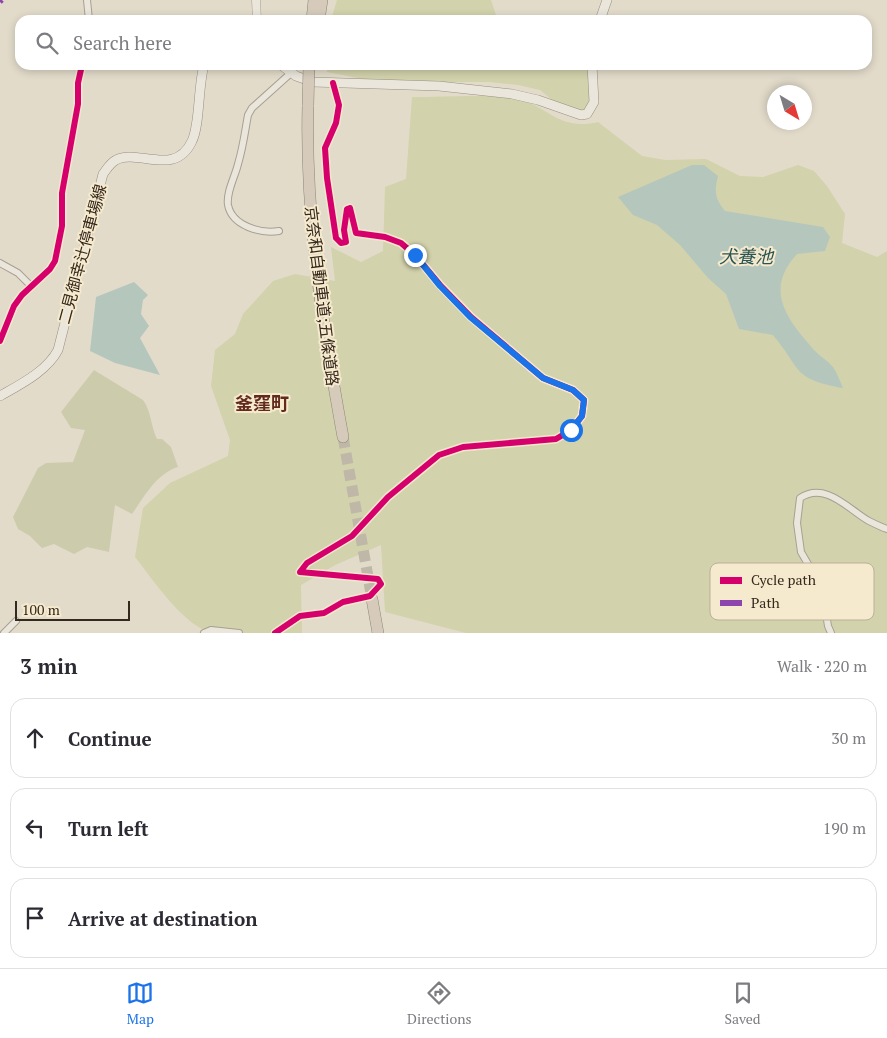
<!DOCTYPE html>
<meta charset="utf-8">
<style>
:root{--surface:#fff;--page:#f2f2f3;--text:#2b2b33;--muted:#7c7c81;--line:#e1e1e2;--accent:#1a73e8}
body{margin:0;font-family:"PT Serif","Noto Sans JP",serif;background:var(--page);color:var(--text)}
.compass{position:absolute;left:767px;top:85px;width:45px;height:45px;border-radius:50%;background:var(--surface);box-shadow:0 2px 8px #0003;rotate:142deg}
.scale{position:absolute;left:15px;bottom:12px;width:115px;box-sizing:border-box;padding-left:5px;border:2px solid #35281c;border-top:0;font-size:14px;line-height:18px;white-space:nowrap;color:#35281c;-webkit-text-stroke:4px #f5e9ce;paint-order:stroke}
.stop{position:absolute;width:15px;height:15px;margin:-11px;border:4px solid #1a73e8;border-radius:50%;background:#fff}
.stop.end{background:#1a73e8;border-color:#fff;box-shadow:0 1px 5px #0008}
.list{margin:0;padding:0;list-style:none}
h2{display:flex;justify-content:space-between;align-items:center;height:65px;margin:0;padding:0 20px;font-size:21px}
h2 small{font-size:16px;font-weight:400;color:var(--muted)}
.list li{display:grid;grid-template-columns:32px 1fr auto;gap:15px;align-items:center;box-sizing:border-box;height:80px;margin:0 10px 10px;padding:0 10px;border:1px solid var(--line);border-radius:15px}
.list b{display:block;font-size:19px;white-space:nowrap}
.list em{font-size:16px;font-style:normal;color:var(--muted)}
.icon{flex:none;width:28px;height:28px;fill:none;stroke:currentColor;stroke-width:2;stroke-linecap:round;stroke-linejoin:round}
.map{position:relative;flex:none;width:887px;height:633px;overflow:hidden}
.search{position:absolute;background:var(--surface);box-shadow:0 2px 8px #0003;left:15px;right:15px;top:15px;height:55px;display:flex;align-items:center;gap:12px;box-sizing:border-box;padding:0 18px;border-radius:15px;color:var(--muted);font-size:19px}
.sheet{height:335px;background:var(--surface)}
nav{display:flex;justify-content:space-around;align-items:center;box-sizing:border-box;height:70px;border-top:1px solid var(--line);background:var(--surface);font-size:14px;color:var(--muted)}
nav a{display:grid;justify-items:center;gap:2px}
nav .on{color:var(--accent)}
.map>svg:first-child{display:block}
</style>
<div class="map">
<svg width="887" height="633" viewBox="0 0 887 633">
<rect width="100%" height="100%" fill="#e2dbca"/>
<path fill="#d2d2ac" d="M 337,0 L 491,0 L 497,18 L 496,20 L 331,20 Z
M 327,65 L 580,65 L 587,70 L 592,91 L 591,106 L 586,112 L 557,104 L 540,90 L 518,85 L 489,82 L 378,82 L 327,72 Z
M 412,97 C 444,97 480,94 512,98 C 546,102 556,132 598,122 L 642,156 L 665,160 L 706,159 L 740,176 L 763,177 L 798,165 L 814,171 L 827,186 L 845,214 L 842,243 L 877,257 L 887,251 L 887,633 L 466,633 L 385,612 L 381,545 L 335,565 L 301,585 L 302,633 C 275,633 239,633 214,633 C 185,629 152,578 135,557 L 143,508 L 170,483 L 228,456 L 230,440 L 211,386 L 215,350 L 235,334 L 243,314 L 273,281 L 295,274 L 335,281 L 331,247 L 361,262 L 383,251 L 385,187 L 406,179 Z"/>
<path fill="#ccccac" d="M 94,370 L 143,400 C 151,410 151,427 157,439 L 162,439 L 171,447 L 178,467 C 156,474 144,497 132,514 L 115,505 L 109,552 L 87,547 L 74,554 L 54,544 L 42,548 L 30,536 L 18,529 L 13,517 L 38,468 L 46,463 L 73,462 L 85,430 L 71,428 L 61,412 Z"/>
<path fill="#b5c7bc" d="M 692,165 L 704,165 L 718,176 C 714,192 715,199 725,211 L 823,227 L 830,237 L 825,251 L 797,254 C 763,291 788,320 815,351 C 821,357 828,361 833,367 C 837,373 840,381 843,388 C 792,379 802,370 773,335 L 739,329 L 726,294 L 708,278 L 680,245 L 657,225 L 633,215 L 618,197 Z
M 134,282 L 148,295 L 143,300 L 141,314 L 149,326 L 140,338 L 160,375 L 115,363 L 90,351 L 96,297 Z"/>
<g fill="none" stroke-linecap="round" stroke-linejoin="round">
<path stroke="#bfb7a7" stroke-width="11" stroke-dasharray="11 5.5" stroke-linecap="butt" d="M 343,437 L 372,599"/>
<g stroke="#a7a093" stroke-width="8">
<path id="minor" d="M 87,0 L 89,20
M 279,231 C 261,234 232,226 228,205 C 226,192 235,177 238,164 C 243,148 245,131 248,115 L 252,108 L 291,73
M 0,263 L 18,273 L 31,286
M 0,341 L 14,306 L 22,295 L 50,269 L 55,261 L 62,226 L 62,193 L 78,104 L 78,83 L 82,65
M 4,633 L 16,621
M 204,633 L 211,630 L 239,633
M 275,633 L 300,616 L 324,613 L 343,602 L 370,596 L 381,584 L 378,579 L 300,572 L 307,563 L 352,536 L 388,497 L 439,455 L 463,447 L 556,439 L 571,430 L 582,416 L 584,400 L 573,390 L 543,378 L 471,317 L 440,285 L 415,255 L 401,243 L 385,237 L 356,233 L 350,208 L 347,209 L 344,230 L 346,242 L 341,243 L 336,238 L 327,178 L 325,148 L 336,123 L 339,105 L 333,83
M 831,633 L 828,626 L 822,588 L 801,552 L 797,523 L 800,498 C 826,481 849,510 869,521 C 875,524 881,527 887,529"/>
</g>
<g stroke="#a7a093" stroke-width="9">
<path id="tertiary" d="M 256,0 L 257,20"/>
</g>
<g stroke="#978f83" stroke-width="10">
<path id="secondary" d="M 600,20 L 607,0
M 281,65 L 296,76 L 313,82 L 439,86 L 512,94 L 538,100 L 581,115 L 587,114 L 594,102 L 592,65
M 0,396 C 21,384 47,371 58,350 L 103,174 C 107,169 110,163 116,160 C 137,148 175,178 192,141 C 200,125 198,86 204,65"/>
</g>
<g stroke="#8c857a" stroke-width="12">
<path id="motorway" d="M 312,20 L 314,0
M 319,20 L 322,0
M 308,105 C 305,218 323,327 343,437
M 372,599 L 378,633"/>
</g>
<use href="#minor" stroke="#eae6db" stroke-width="6"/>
<use href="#tertiary" stroke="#eae6db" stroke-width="8"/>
<use href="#secondary" stroke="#eae6db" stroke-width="9"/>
<use href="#motorway" stroke="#d6cbba" stroke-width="11"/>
<g stroke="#8c857a" stroke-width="12" stroke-linecap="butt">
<path id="motorway-bridge" d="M 308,105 L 309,65"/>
</g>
<use href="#motorway-bridge" stroke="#d6cbba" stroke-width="11"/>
<path stroke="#8e44ad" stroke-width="5" stroke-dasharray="10 5" stroke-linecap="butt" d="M 0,2 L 2,0"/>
<g stroke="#f5e9ce" stroke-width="9">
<path id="cycleway" d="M 0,341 L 14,306 L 22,295 L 50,269 L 55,261 L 62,226 L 62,193 L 78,104 L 78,83 L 82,65
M 275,633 L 300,616 L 324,613 L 343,602 L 370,596 L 381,584 L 378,579 L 300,572 L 307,563 L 352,536 L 388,497 L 439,455 L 463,447 L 556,439 L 571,430 L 582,416 L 584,400 L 573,390 L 543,378 L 471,317 L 440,285 L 415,255 L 401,243 L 385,237 L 356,233 L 350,208 L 347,209 L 344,230 L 346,242 L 341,243 L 336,238 L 327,178 L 325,148 L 336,123 L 339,105 L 333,83"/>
</g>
<use href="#cycleway" stroke="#d6006c" stroke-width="6"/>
</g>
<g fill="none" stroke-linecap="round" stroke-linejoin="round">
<path stroke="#1a73e8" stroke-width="6" d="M 415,255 L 440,286 L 470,317 L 543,378 L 573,390 L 584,400 L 582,416 L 571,430"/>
</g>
<g text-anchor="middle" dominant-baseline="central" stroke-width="4" stroke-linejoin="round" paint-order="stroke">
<g font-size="16" fill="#35281c" stroke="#f5e9ce">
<text transform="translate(82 254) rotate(-75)">二見御幸辻停車場線</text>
<text transform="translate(322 296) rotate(83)">京奈和自動車道;五條道路</text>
</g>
<g font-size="18" font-style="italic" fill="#2b5552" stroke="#f5e9ce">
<text x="746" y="256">犬養池</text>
</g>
<g font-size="18" font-weight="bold" fill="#612a1c" stroke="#f5e9ce">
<text x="262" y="403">釜窪町</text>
</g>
</g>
<rect x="710" y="563" width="164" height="57" rx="8" fill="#f5e9ce" stroke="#bbaf99" stroke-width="1"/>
<rect x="720" y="577" width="22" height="7" fill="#d6006c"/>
<rect x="720" y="600" width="22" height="6" fill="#8e44ad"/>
<g font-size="14" fill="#35281c">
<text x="751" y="585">Cycle path</text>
<text x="751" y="608">Path</text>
</g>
</svg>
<svg class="compass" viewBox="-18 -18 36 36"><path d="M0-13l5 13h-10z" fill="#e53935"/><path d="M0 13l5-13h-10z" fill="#7c7c81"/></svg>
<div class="scale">100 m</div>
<div class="stop" style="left:571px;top:430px"></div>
<div class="stop end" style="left:415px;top:255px"></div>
<div class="search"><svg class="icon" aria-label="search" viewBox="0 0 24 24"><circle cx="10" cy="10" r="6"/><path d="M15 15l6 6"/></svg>Search here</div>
</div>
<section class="sheet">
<h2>3 min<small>Walk · 220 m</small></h2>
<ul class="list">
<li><svg class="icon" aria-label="ahead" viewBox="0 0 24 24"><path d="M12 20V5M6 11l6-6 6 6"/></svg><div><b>Continue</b></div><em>30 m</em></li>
<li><svg class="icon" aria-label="left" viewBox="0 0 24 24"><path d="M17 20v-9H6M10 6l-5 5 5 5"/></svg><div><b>Turn left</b></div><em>190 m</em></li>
<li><svg class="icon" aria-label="arrive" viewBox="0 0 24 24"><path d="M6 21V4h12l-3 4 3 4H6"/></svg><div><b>Arrive at destination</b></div></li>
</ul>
</section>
<nav>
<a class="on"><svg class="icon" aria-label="map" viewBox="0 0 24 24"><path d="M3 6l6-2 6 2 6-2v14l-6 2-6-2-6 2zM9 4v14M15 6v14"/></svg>Map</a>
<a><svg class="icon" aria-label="directions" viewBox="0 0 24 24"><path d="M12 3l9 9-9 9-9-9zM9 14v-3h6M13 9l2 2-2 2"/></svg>Directions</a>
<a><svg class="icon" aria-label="saved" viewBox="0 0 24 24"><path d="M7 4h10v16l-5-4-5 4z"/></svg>Saved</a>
</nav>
